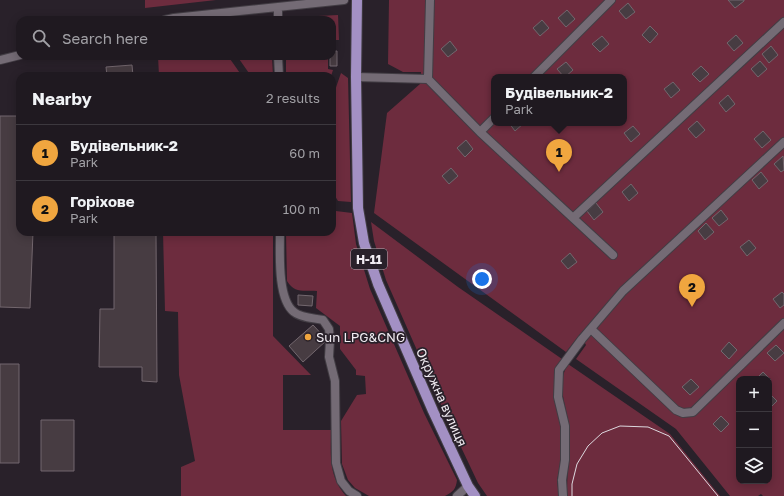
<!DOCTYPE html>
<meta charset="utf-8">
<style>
:root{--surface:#1f1920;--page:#272229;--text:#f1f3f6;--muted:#a1a0a5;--line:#3c383e;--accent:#f0a63f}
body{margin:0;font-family:"Golos Text",sans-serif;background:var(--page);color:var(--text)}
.controls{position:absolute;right:12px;bottom:12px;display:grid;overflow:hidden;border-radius:8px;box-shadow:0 2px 10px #0003}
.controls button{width:36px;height:36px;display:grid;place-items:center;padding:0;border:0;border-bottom:1px solid var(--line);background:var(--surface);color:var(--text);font:20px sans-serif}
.you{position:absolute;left:482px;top:279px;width:14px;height:14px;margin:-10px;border:3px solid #fff;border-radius:50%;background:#1a73e8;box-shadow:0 0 0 6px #1a73e833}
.badge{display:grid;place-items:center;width:26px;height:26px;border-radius:50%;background:var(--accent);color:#111;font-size:13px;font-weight:700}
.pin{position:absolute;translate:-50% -33px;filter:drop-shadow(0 1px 2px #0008)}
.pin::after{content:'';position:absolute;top:21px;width:14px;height:12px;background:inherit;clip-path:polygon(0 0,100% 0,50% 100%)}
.popup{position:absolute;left:491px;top:74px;width:136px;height:52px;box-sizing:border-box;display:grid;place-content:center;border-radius:8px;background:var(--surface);filter:drop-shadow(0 1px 3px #0005);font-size:13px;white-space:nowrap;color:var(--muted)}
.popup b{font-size:15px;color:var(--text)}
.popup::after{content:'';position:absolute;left:50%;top:100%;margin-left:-8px;border:8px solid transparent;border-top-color:var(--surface)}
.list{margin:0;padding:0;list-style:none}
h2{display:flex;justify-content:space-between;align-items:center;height:52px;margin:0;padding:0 16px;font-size:17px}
h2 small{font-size:13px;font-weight:400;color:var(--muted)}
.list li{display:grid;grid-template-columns:26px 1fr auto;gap:12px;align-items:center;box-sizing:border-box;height:56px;padding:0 16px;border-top:1px solid var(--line)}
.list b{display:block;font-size:15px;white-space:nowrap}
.list p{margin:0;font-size:13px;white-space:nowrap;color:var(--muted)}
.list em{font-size:13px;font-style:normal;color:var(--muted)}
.icon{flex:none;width:22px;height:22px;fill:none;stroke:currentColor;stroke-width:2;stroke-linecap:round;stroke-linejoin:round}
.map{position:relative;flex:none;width:784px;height:496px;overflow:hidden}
.search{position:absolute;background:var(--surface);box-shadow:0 2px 10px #0003;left:16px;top:16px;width:320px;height:44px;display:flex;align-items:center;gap:10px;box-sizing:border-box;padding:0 14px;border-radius:12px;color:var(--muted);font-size:15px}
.panel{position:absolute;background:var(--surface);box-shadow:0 2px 10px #0003;left:16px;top:72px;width:320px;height:164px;border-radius:12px}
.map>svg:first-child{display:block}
</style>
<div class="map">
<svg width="784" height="496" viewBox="0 0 784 496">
<rect width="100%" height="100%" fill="#29212a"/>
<path fill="#6d2c3e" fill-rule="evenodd" d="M 145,0 L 216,0 L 145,8 Z
M 389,0 L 784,0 L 784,496 L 763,496 L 761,494 L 758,496 L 730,496 L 676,429 L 576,359 L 586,345 L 580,334 L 566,352 L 374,213 L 387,113 L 420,84 L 421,72 L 403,72 L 388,64 ZM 494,77 L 624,77 L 624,123 L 494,123 ZM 739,379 L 769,379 L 769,481 L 739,481 Z
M 338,15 L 339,40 L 332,40 L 332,20 L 295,20 L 298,17 Z
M 158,56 L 228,56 L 242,76 L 159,76 Z
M 237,56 L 272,56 L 273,76 L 251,76 Z
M 286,56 L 328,56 L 328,69 L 333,70 L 331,76 L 286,76 Z
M 341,73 L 348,78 L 351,202 L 338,201 L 332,191 L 332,99 Z
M 332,206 L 336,211 L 352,213 L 356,244 L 370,289 L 424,413 L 457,480 C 456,489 453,492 445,496 L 369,496 L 355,488 L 348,480 L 342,464 L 341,421 L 357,395 L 366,394 L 365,376 L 356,375 L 356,370 L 340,349 L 340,326 L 316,308 L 317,291 C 303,290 295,294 287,281 L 286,232 L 332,232 Z
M 371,222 L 458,287 L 562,359 L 556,368 L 554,395 L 561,426 L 562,458 L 557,480 L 559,496 L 487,496 L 478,483 L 442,407 L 386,280 L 374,241 Z
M 163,232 L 273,232 L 273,336 L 311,375 L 283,375 L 283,430 L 331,430 C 331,456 328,475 346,496 L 181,496 L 181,467 L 195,461 L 179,375 L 178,312 L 165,311 Z
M 568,364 L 670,434 L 720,496 L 567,496 C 566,473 572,450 569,427 C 567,406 555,385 568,364 Z"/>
<path fill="#473c42" stroke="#73676e" d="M 728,0 L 744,0 L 744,1 L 735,8 Z
M 628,3 L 635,12 L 626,19 L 619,11 Z
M 567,10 L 575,19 L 566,27 L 558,18 Z
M 542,20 L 549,28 L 540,36 L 533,28 Z
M 650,26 L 658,34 L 650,43 L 642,35 Z
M 736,35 L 743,43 L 734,51 L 727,43 Z
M 602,36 L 609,44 L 600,52 L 592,44 Z
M 450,41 L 457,50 L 448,57 L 441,49 Z
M 771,46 L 778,55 L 769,63 L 762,54 Z
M 332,51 L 337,51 L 337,66 L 330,66 L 330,56 L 332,56 Z
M 760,61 L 767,69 L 758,77 L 751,69 Z
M 566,62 L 573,70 L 565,77 L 564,77 L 557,69 Z
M 132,65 L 133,76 L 107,76 L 106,67 Z
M 701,66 L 709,74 L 700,82 L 692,74 Z
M 673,82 L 680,90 L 671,98 L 664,89 Z
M 728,95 L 735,104 L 726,112 L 719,103 Z
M 0,116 L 20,116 L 20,232 L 33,232 L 30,308 L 0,307 Z
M 697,121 L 705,130 L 696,138 L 688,129 Z
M 509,123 L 524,123 L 515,131 Z
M 633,126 L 640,134 L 631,142 L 624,133 Z
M 763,131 L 771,140 L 762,148 L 754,139 Z
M 466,140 L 473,149 L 465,157 L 457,148 Z
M 783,156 L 784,170 L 781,172 L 774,164 Z
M 451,168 L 458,176 L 449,184 L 442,176 Z
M 761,172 L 768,181 L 759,189 L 752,180 Z
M 631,184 L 638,193 L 629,201 L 622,192 Z
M 596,203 L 603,212 L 594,220 L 587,211 Z
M 721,210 L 728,219 L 719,226 L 712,218 Z
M 706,223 L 714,232 L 705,240 L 698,231 Z
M 114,232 L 156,232 L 157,382 L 142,381 L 142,367 L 99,367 L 100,309 L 114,309 Z
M 749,240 L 756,248 L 747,256 L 740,247 Z
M 570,253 L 577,262 L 568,269 L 561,261 Z
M 782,292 L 784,294 L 784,305 L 780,308 L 773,299 Z
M 298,295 L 313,296 L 312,306 L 298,305 Z
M 313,325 L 327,340 L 303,362 L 289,346 Z
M 729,342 L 737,350 L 729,359 L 721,351 Z
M 776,345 L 784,353 L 775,361 L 767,353 Z
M 0,364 L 19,364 L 19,463 L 0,463 Z
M 763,372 L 771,380 L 769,382 L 769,379 L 756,379 Z
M 691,379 L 699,387 L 690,395 L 682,387 Z
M 769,393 L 777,401 L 769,409 Z
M 721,416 L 729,424 L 721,432 L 713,424 Z
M 41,420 L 74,420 L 74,471 L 41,471 Z"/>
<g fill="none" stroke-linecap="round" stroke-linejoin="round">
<g stroke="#423d44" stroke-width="10">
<path id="lane" d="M 278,7 L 278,20
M 165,20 L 174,18 L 344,0
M 278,56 L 279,76
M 0,60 L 20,55
M 356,77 L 428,79 L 480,132 L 613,255
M 534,77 L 611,0
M 428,79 L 430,0
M 480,132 L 494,118
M 573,218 L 784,22
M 280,232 C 280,252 277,299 294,312 C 301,318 314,318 323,320 L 329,329 L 330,340 L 329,357 L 335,381 L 336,463 L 341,481 L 349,491 L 357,496
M 591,329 L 676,410 L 683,413 L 693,412 L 784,323
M 457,496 L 468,486
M 563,496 L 562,480 L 565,460 L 565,426 L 558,397 L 559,370 L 582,339 L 623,291 L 784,142"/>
</g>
<g stroke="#423d44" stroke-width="12">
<path id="primary" d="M 357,0 L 356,77 L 358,208 L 364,243 L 378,284 L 433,411 L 468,486 L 475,496"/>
</g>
<use href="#lane" stroke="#746b75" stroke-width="8"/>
<use href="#primary" stroke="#a390c4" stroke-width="10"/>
<path stroke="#ddd8de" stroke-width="1" d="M 572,496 L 572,484 L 577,464 L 588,446 L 602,433 L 620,426 L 648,427 L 669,436 L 718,496"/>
</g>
<circle fill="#f0a63f" stroke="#29212a" stroke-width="1.5" cx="308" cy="337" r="4"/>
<g text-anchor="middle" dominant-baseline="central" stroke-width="3.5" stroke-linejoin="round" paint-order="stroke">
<rect fill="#29212a" stroke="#b6b0b7" stroke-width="1" x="351" y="249" width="36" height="20" rx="3"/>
<g font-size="12" font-weight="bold" fill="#f2edf3">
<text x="369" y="259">Н-11</text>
</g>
<g font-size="13" fill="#f2edf3" stroke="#29212a" text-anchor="start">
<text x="316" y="337">Sun LPG&amp;CNG</text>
</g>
<g font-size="13" fill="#f2edf3" stroke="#29212a">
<text transform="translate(442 397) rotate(66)">Окружна вулиця</text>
</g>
</g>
</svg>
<div class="controls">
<button>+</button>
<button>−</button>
<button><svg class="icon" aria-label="layers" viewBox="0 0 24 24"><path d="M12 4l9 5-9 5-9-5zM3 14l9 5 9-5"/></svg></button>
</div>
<div class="you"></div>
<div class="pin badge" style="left:559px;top:172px">1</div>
<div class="popup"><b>Будівельник-2</b>Park</div>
<div class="pin badge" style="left:692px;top:307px">2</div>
<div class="search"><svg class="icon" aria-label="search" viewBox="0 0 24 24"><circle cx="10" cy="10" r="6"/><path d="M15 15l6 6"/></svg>Search here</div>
<section class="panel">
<h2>Nearby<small>2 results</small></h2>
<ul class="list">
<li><span class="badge">1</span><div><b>Будівельник-2</b><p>Park</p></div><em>60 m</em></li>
<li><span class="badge">2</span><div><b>Горіхове</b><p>Park</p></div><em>100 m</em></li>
</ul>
</section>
</div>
